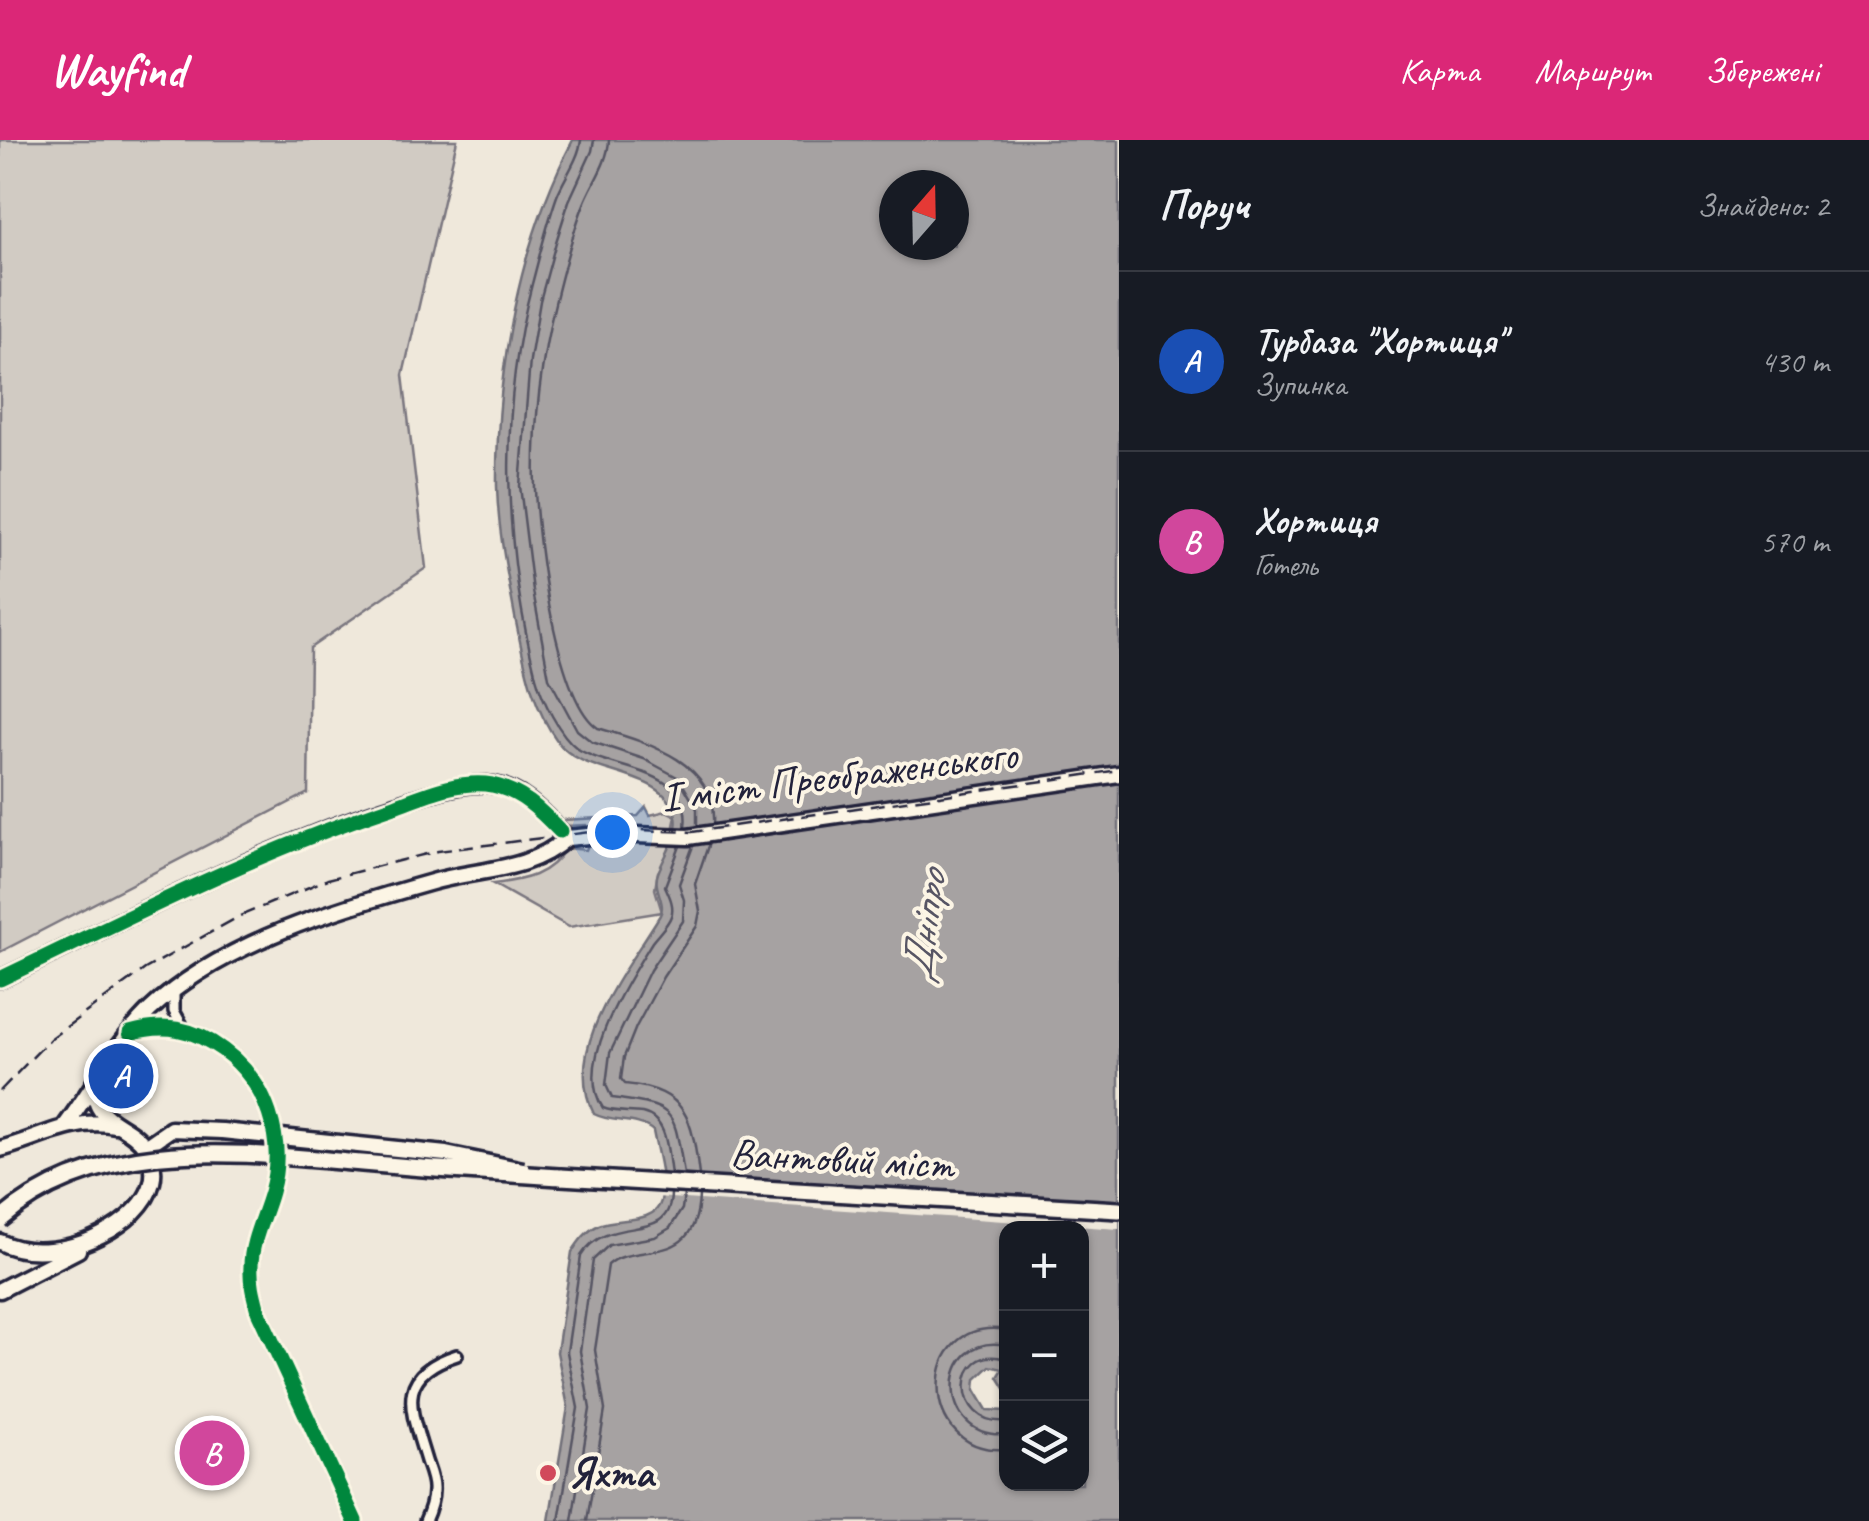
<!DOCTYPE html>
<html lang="uk">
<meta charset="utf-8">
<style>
:root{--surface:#171b24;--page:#20242c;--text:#f1f3f6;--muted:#9ea1a6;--line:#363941;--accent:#db2777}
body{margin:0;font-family:Caveat,sans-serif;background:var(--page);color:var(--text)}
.controls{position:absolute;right:30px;bottom:30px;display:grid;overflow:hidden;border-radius:20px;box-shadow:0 2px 8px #0004}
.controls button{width:90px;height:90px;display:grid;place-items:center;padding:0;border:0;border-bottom:2px solid var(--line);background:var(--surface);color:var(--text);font:50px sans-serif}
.compass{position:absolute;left:879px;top:30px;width:90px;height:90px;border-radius:50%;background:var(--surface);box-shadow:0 2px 8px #0004;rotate:20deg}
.you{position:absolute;left:612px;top:692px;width:35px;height:35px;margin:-25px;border:8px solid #fff;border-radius:50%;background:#1a73e8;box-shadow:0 0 0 15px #1a73e833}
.badge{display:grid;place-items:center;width:65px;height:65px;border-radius:50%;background:var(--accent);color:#fff;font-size:32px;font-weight:700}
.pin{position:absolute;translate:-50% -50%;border:5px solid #fff;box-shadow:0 2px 10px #0006}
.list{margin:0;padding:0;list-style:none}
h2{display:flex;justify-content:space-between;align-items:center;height:130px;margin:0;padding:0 40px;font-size:42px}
h2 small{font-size:32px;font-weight:400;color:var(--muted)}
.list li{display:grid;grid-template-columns:65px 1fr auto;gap:30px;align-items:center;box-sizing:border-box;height:180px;padding:0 40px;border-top:2px solid var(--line)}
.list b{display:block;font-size:38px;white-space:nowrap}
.list p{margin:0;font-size:32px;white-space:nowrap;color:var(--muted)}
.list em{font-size:32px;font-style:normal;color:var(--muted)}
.icon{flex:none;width:55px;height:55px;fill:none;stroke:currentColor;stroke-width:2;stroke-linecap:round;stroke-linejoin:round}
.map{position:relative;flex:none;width:1119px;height:1381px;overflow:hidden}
header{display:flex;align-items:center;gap:60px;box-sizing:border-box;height:140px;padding:0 50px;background:var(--accent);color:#fff}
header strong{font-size:48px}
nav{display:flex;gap:55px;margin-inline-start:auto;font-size:35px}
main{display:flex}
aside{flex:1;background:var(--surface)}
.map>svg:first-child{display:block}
</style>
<header>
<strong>Wayfind</strong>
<nav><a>Карта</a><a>Маршрут</a><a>Збережені</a></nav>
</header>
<main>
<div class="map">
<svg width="1119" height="1381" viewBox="0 0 1119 1381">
<rect width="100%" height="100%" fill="#efe8db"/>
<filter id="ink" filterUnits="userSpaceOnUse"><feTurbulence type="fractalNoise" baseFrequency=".01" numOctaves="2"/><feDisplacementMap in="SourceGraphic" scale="20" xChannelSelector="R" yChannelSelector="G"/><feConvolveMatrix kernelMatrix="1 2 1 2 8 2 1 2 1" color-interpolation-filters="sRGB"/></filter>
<g filter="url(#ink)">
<path fill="#d1cbc3" stroke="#7a767f" stroke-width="2.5" d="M 0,0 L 457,0 L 403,235 L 426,428 L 310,508 L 308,653 L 0,812 Z
M 646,667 L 650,675 L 666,671 L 676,676 L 667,719 L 658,732 L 655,749 L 662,772 L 569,787 L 493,744 C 525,740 548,736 566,708 L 586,710 L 588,705 L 586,685 L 565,686 L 563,680 L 638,676 Z"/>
<path fill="#a6a2a2" stroke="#716f79" stroke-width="2.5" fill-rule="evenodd" d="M 573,0 L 1119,0 L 1119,1381 L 549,1381 L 568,1267 L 557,1212 L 572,1112 C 579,1101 586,1091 599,1085 C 616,1077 655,1085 661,1061 C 666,1040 657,1013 653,991 C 637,977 613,984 594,974 C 560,908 627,830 660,775 C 667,762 652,749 658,733 C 664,716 680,695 676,676 C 666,628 583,638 558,602 C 531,565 525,525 516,482 C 508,438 498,391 497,346 C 496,230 519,103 573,0 ZM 894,45 L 954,45 L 954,105 L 894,105 ZM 1006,1088 L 1082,1088 L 1082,1344 L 1006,1344 L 1006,1271 L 987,1270 L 975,1250 L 976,1239 L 990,1226 L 1003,1229 L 998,1237 L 1006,1250 Z"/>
<path fill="#efe8db" d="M 1119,625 L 1119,642 L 697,704 L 665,704 L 669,687 L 692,688 Z
M 656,1034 L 1119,1062 L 1119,1089 L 656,1057 Z"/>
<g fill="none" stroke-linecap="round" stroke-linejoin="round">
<path stroke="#575564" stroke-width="2.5" d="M 581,0 C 579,19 564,38 557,56 C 547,84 540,114 532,144 C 498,272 504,409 536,537 C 542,559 559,595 578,609 C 611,631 693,627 685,687
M 594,0 L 592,11 L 569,61 L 556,102 L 540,161 L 530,220 L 520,346 L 533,451 L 549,538 L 577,590 L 592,602 L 644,619 L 679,638 L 697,669 L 697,686
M 609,0 C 608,23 592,43 584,64 C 572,94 564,127 556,159 C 541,218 533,287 535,349 C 537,399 556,560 598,588 C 645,602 717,621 713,684
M 671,1034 C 667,1012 669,979 642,973 C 629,971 615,973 603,968 C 573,924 628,841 652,802 C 658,794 668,785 671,776 C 675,766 669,755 665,746 L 680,706
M 684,1034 C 673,969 678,967 612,958 L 606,945 L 610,913 L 650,830 L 683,781 L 684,760 L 679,744 L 693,706
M 699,1035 C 692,979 688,950 625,944 L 621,939 L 624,917 L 636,887 L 663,837 L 697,786 L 700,771 L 695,744 L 709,703
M 1006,1190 C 915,1175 917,1317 1006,1309
M 1006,1205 C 936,1191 936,1301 1006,1294
M 1006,1219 C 953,1202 951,1287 1006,1281
M 559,1381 L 578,1268 L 567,1212 L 581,1116 C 608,1071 670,1107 671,1054
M 572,1381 L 590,1269 L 580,1211 L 593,1120 L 609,1105 L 655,1097 L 670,1088 L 682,1069 L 684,1054
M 587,1381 L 605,1270 L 595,1210 L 608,1125 C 634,1100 697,1131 699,1055"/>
<g stroke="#22223b" stroke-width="16">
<path id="street" d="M 174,851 L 174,871 L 184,889
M 132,892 C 165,883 192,888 220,907 C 265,939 286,997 271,1051 C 264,1076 252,1100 251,1125 C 250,1141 254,1156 258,1171 L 355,1381
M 425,1381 C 429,1372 433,1361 433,1351 C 434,1341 429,1330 426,1321 C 411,1270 393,1235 457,1215"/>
</g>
<g stroke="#22223b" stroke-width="21">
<path id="secondary" d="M 567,698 L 610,694 L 688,697 L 1119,634
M 0,839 C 126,779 251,714 383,669 C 416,658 451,643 486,644 C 521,646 545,675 567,698
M 65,986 C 93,949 116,903 150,870 C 222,802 339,768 432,742 C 480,728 527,733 567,698
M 145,1007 L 171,989 L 222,991
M 0,1009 C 39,999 73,977 115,985
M 0,1102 C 21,1113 45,1112 68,1107 C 108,1099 177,1056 145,1007 C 129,982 88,982 97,945
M 0,1150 L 78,1110"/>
</g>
<g stroke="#22223b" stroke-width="22">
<path id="primary" d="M 561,1037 L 1119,1070"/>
</g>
<use href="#street" stroke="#fcf5e5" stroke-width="9"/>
<use href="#secondary" stroke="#fcf5e5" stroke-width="14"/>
<use href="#primary" stroke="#fcf5e5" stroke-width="15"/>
<path stroke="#22223b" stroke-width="2.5" stroke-dasharray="15 8" stroke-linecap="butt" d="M 0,951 L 50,899 L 145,829 L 240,776 L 328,739 L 438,711 L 614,689 L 692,692 L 1119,630"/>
<g stroke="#22223b" stroke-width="21" stroke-linecap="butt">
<path id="secondary-bridge" d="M 222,991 L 446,1014 L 523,1030"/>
</g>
<g stroke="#22223b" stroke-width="22" stroke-linecap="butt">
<path id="primary-bridge" d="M 0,1080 C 101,993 240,1013 362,1023 C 428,1029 495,1033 561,1037"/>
</g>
<use href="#secondary-bridge" stroke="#fcf5e5" stroke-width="14"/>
<use href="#primary-bridge" stroke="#fcf5e5" stroke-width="15"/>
<g stroke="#fcf5e5" stroke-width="21">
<path id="cycleway" d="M 0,839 C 128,778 254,713 389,668 C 420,657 458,639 492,645 C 521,651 540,670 560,691
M 130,893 C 165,883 193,888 223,910 C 267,942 286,1000 271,1052 C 264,1077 251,1101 251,1126 C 250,1142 254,1156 258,1171 L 355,1381"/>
</g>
<use href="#cycleway" stroke="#00873e" stroke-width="15"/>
</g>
</g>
<circle fill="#d1495b" stroke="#fcf5e5" stroke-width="4" cx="548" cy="1333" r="10"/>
<g text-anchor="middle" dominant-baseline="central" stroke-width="8" stroke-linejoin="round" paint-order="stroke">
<g font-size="42" fill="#22223b" stroke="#fcf5e5">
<text transform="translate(839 636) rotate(-7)">I міст Преображенського</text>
<text transform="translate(842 1019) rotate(3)">Вантовий міст</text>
</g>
<g font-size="42" font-weight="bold" fill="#22223b" stroke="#fcf5e5" text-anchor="start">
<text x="568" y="1333">Яхта</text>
</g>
<g font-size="45" font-style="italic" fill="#575564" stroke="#fcf5e5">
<text transform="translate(924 786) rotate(-82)">Дніпро</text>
</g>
</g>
</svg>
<div class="controls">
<button>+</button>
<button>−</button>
<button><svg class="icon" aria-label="layers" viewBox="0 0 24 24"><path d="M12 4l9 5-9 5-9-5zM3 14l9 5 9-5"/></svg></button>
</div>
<svg class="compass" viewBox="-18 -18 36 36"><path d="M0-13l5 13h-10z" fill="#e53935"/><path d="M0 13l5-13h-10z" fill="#9ea1a6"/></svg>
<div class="you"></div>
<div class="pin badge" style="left:121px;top:936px;background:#1a4fb4">A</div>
<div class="pin badge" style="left:212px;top:1313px;background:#d1479c">B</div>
</div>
<aside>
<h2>Поруч<small>Знайдено: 2</small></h2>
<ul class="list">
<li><span class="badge" style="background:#1a4fb4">A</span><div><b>Турбаза &quot;Хортиця&quot;</b><p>Зупинка</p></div><em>430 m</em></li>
<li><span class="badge" style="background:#d1479c">B</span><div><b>Хортиця</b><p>Готель</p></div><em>570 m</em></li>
</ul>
</aside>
</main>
